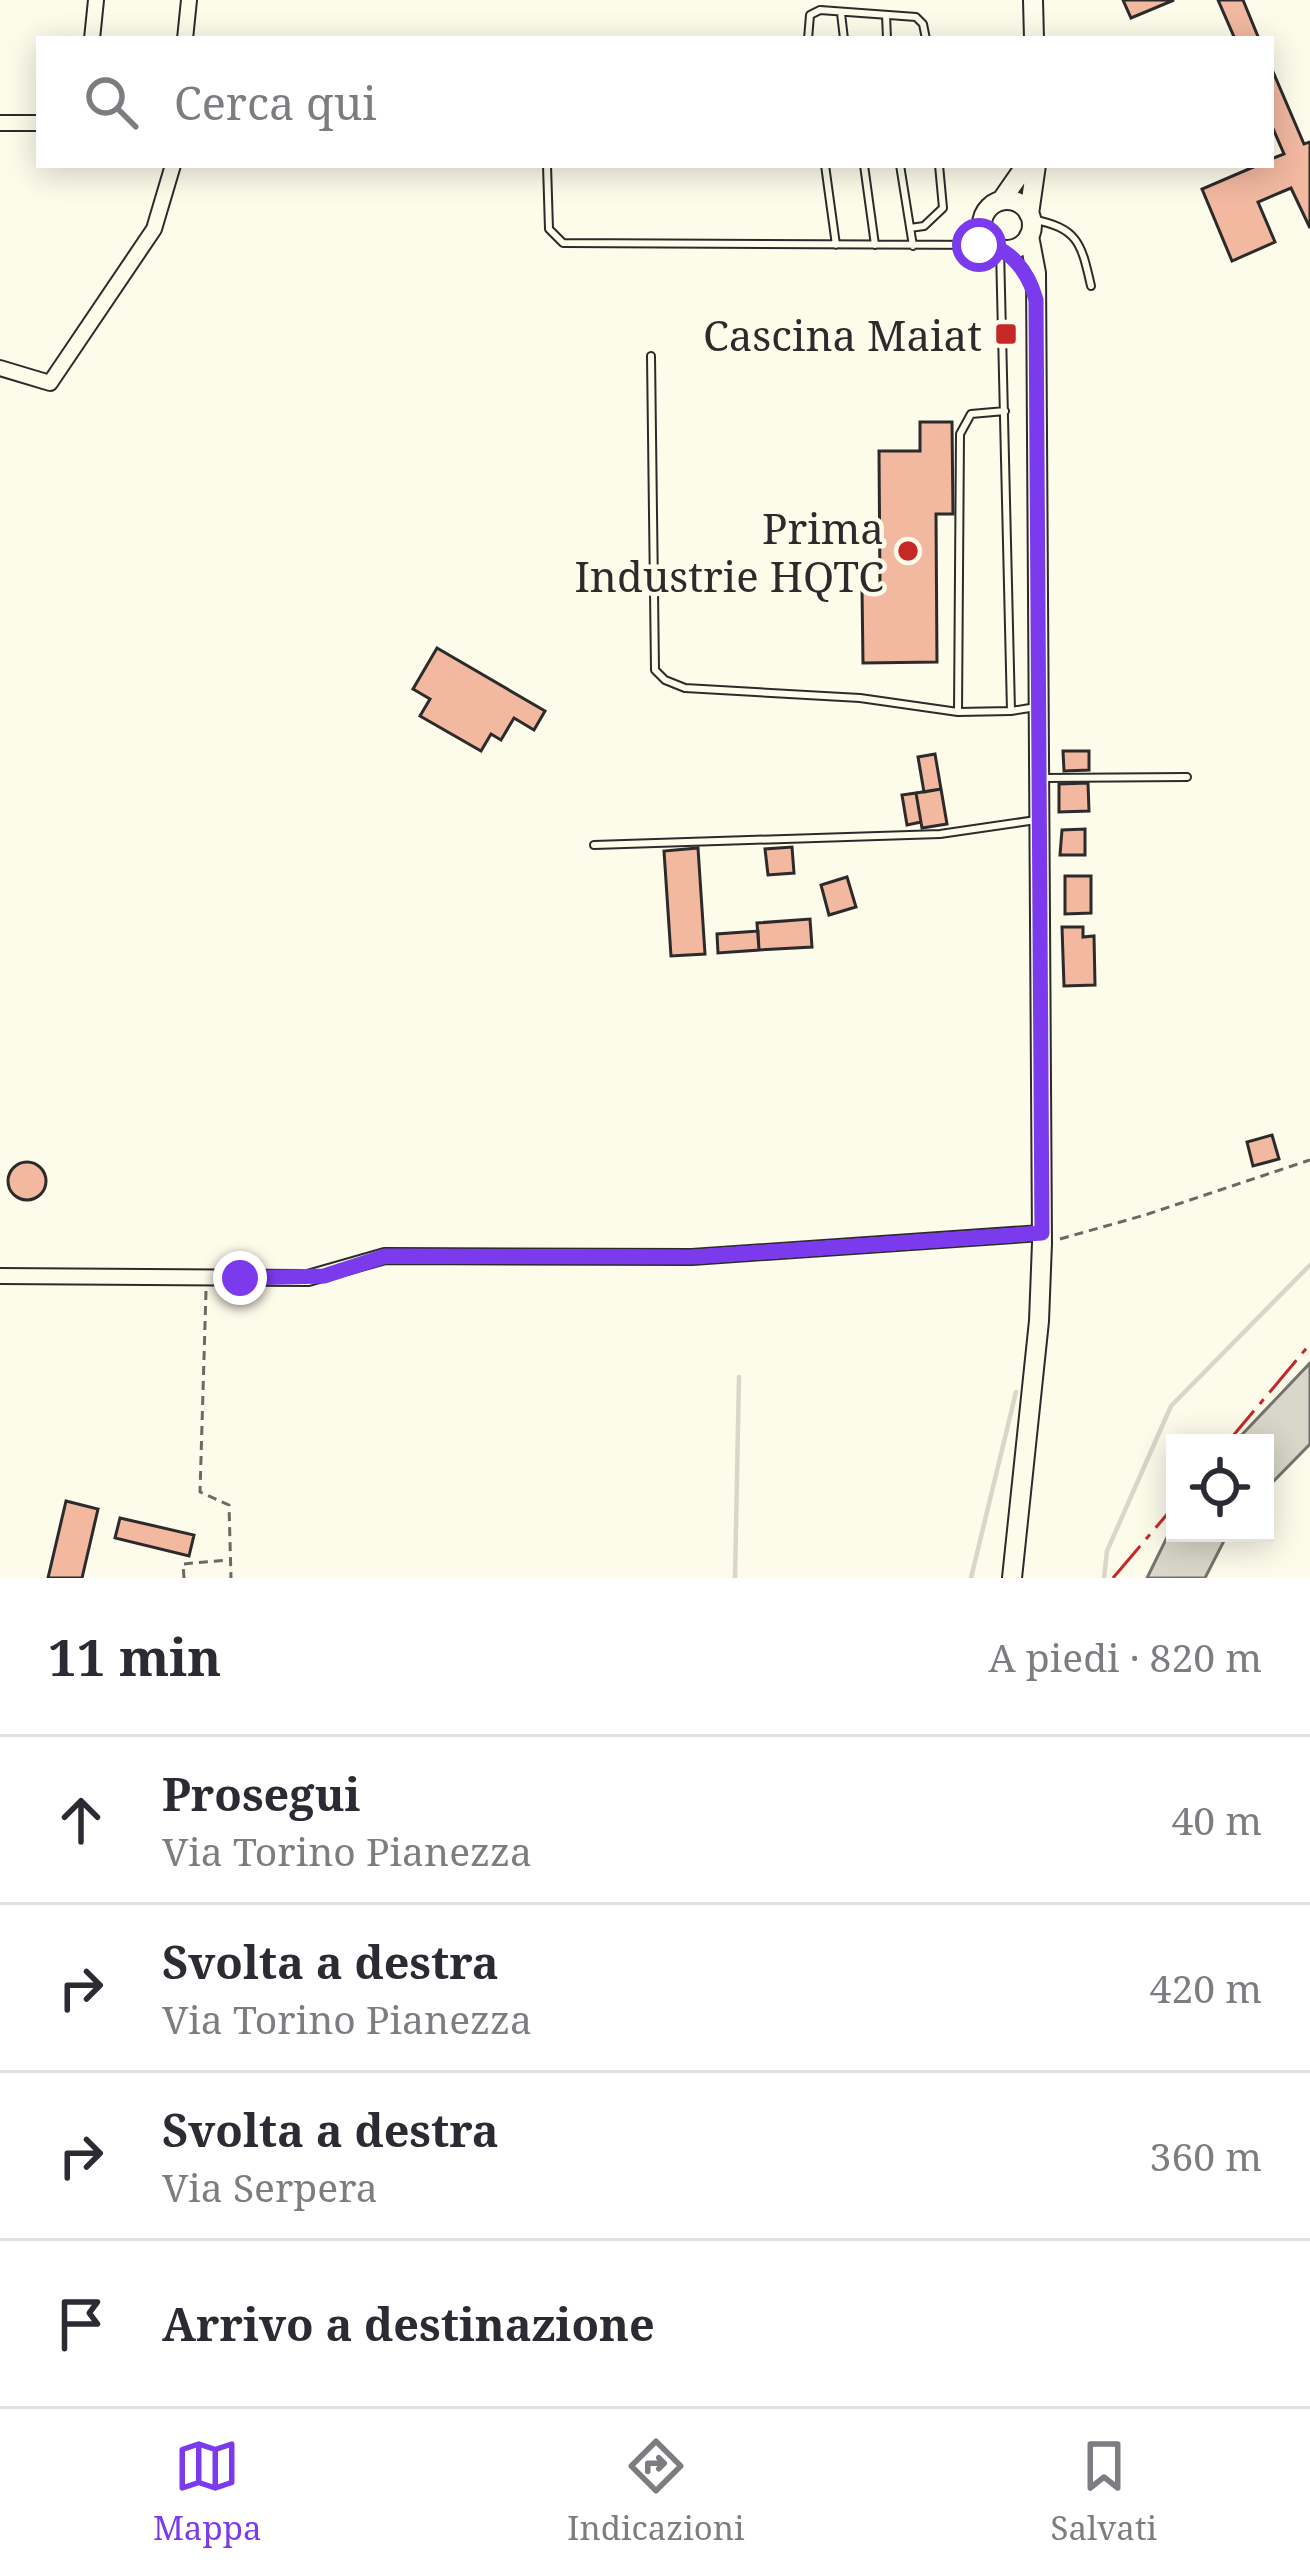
<!DOCTYPE html>
<html lang="it">
<meta charset="utf-8">
<style>
:root{--surface:#fff;--page:#f7f7f7;--text:#2b2b33;--muted:#7c7c81;--line:#e1e1e2;--accent:#7c3aed}
body{margin:0;font-family:"Noto Serif",serif;background:var(--page);color:var(--text)}
.controls{position:absolute;right:36px;bottom:36px;display:grid;overflow:hidden;border-radius:0px;box-shadow:0 6px 30px #0003}
.controls button{width:108px;height:108px;display:grid;place-items:center;padding:0;border:0;border-bottom:3px solid var(--line);background:var(--surface);color:var(--text);font:60px sans-serif}
.stop{position:absolute;width:36px;height:36px;margin:-27px;border:9px solid #7c3aed;border-radius:50%;background:#fff}
.stop.end{background:#7c3aed;border-color:#fff;box-shadow:0 3px 12px #0008}
.list{margin:0;padding:0;list-style:none}
h2{display:flex;justify-content:space-between;align-items:center;height:156px;margin:0;padding:0 48px;font-size:51px}
h2 small{font-size:39px;font-weight:400;color:var(--muted)}
.list li{display:grid;grid-template-columns:78px 1fr auto;gap:36px;align-items:center;box-sizing:border-box;height:168px;padding:0 48px;border-top:3px solid var(--line)}
.list b{display:block;font-size:45px;white-space:nowrap}
.list p{margin:0;font-size:39px;white-space:nowrap;color:var(--muted)}
.list em{font-size:39px;font-style:normal;color:var(--muted)}
.icon{flex:none;width:66px;height:66px;fill:none;stroke:currentColor;stroke-width:2;stroke-linecap:round;stroke-linejoin:round}
.map{position:relative;flex:none;width:1310px;height:1578px;overflow:hidden}
.search{position:absolute;background:var(--surface);box-shadow:0 6px 30px #0003;left:36px;right:36px;top:36px;height:132px;display:flex;align-items:center;gap:30px;box-sizing:border-box;padding:0 42px;border-radius:0px;color:var(--muted);font-size:45px}
.sheet{height:828px;background:var(--surface)}
nav{display:flex;justify-content:space-around;align-items:center;box-sizing:border-box;height:168px;border-top:3px solid var(--line);background:var(--surface);font-size:33px;color:var(--muted)}
nav a{display:grid;justify-items:center;gap:6px}
nav .on{color:var(--accent)}
.map>svg:first-child{display:block}
</style>
<div class="map">
<svg width="1310" height="1578" viewBox="0 0 1310 1578">
<rect width="100%" height="100%" fill="#fdfbea"/>
<path fill="#d8d7c9" stroke="#74746e" stroke-width="3" d="M 1310,1363 L 1310,1444 L 1265,1490 L 1265,1443 L 1234,1443 Z
M 1175,1521 L 1175,1533 L 1228,1533 L 1205,1578 L 1147,1578 Z"/>
<g fill="none" stroke-linecap="round" stroke-linejoin="round">
<path stroke="#d8d7c9" stroke-width="4.5" d="M 735,1578 L 739,1377
M 971,1578 L 1016,1392
M 1104,1578 L 1107,1551 L 1171,1406 L 1310,1265"/>
</g>
<path fill="#f2b8a0" stroke="#2b2b2b" stroke-width="3" d="M 1123,0 L 1174,0 L 1131,18 Z
M 1218,0 L 1243,0 L 1259,39 L 1235,39 Z
M 1271,67 L 1304,144 L 1310,142 L 1310,228 L 1291,188 L 1258,202 L 1275,242 L 1232,261 L 1202,189 L 1258,165 L 1271,165 L 1271,159 L 1284,154 L 1271,124 Z
M 920,422 L 952,422 L 953,514 L 936,514 L 937,662 L 863,663 L 862,588 L 880,588 L 879,451 L 920,451 Z
M 437,648 L 545,711 L 534,730 L 514,718 L 501,740 L 491,734 L 481,751 L 420,716 L 430,699 L 413,689 Z
M 1063,751 L 1089,751 L 1089,770 L 1064,771 Z
M 935,754 L 941,789 L 924,792 L 918,757 Z
M 1088,783 L 1089,811 L 1059,812 L 1059,784 Z
M 941,789 L 947,824 L 922,828 L 916,793 Z
M 916,793 L 921,822 L 907,825 L 902,795 Z
M 1085,829 L 1085,855 L 1060,855 L 1062,830 Z
M 792,847 L 794,873 L 768,875 L 765,849 Z
M 698,848 L 705,954 L 671,956 L 664,851 Z
M 1065,876 L 1091,876 L 1091,913 L 1065,914 Z
M 847,877 L 856,907 L 829,915 L 821,885 Z
M 810,919 L 812,947 L 759,950 L 757,923 Z
M 1062,927 L 1083,927 L 1083,937 L 1094,936 L 1095,985 L 1064,986 Z
M 758,931 L 759,950 L 718,953 L 717,934 Z
M 1272,1135 L 1279,1159 L 1253,1166 L 1247,1142 Z
M8 1181a19 19 0 1 1 38 0a19 19 0 1 1-38 0Z
M 66,1501 L 98,1509 L 82,1578 L 48,1578 Z
M 120,1518 L 194,1535 L 189,1556 L 115,1538 Z"/>
<g fill="none" stroke-linecap="round" stroke-linejoin="round">
<g stroke="#2b2b2b" stroke-width="10">
<path id="service" d="M 841,13 L 844,39
M 886,15 L 887,39
M 808,39 L 810,15 L 820,10 L 916,17 L 923,24 L 926,39
M 547,165 L 549,229 L 563,243 L 992,245
M 825,165 L 836,245
M 864,165 L 875,245
M 900,165 L 913,246
M 1031,219 C 1078,228 1081,242 1091,286
M 910,228 L 924,226 L 943,208 L 939,165
M 964,244 L 982,226
M 1000,249 L 1011,711 L 1036,707
M 651,356 L 655,670 L 665,680 L 685,688 L 860,698 L 958,712 L 1011,711
M 958,712 L 960,434 L 971,414 L 1005,411
M 1043,778 L 1187,777
M 594,845 L 940,834 L 1036,820"/>
</g>
<g stroke="#2b2b2b" stroke-width="18">
<path id="minor" d="M 92,39 L 96,0
M 185,39 L 189,0
M 0,123 L 39,123
M 0,368 L 50,383 L 154,229 L 173,165
M 0,1276 L 308,1278 L 385,1256 L 692,1257 L 1042,1233"/>
</g>
<g stroke="#2b2b2b" stroke-width="22">
<path id="secondary" d="M 1033,0 L 1034,39
M982 225a25 25 0 1 1 50 0a25 25 0 1 1-50 0Z
M 1001,201 L 1026,165
M 1029,214 L 1036,165
M 1012,1578 L 1039,1321 L 1042,1243 L 1036,273 L 1029,236"/>
</g>
<path stroke="#6a6964" stroke-width="3" stroke-dasharray="9 6" stroke-linecap="butt" d="M 1060,1239 L 1145,1215 L 1310,1160
M 206,1291 L 200,1492 L 229,1505 L 231,1578
M 184,1578 L 183,1564 L 228,1560"/>
<use href="#service" stroke="#fdfbea" stroke-width="6"/>
<use href="#minor" stroke="#fdfbea" stroke-width="14"/>
<use href="#secondary" stroke="#fdfbea" stroke-width="18"/>
<path stroke="#c62828" stroke-width="3" stroke-dasharray="42 9 6 9" stroke-linecap="butt" d="M 1227,1443 L 1310,1344
M 1113,1578 L 1175,1505"/>
</g>
<g fill="none" stroke-linecap="round" stroke-linejoin="round">
<path stroke="#7c3aed" stroke-width="15" d="M 240,1278 L 324,1276 L 386,1256 L 692,1257 L 1042,1233 L 1036,300 C 1029,273 1009,244 979,245"/>
</g>
<g fill="#c62828" stroke="#fdfbea" stroke-width="4.5">
<rect x="994" y="322" width="24" height="24" rx="6"/>
<circle cx="908" cy="551" r="12"/>
</g>
<g text-anchor="middle" dominant-baseline="central" stroke-width="9" stroke-linejoin="round" paint-order="stroke">
<g font-size="42" fill="#2b2b2b" stroke="#fdfbea" text-anchor="end">
<text x="982" y="334">Cascina Maiat</text>
<text x="884" y="527">Prima<tspan x="884" dy="48">Industrie HQTC</tspan></text>
</g>
</g>
</svg>
<div class="controls">
<button><svg class="icon" aria-label="locate" viewBox="0 0 24 24"><circle cx="12" cy="12" r="6"/><path d="M12 2v4M12 18v4M2 12h4M18 12h4"/></svg></button>
</div>
<div class="stop" style="left:979px;top:245px"></div>
<div class="stop end" style="left:240px;top:1278px"></div>
<div class="search"><svg class="icon" aria-label="search" viewBox="0 0 24 24"><circle cx="10" cy="10" r="6"/><path d="M15 15l6 6"/></svg>Cerca qui</div>
</div>
<section class="sheet">
<h2>11 min<small>A piedi · 820 m</small></h2>
<ul class="list">
<li><svg class="icon" aria-label="ahead" viewBox="0 0 24 24"><path d="M12 20V5M6 11l6-6 6 6"/></svg><div><b>Prosegui</b><p>Via Torino Pianezza</p></div><em>40 m</em></li>
<li><svg class="icon" aria-label="right" viewBox="0 0 24 24"><path d="M7 20v-9h11M14 6l5 5-5 5"/></svg><div><b>Svolta a destra</b><p>Via Torino Pianezza</p></div><em>420 m</em></li>
<li><svg class="icon" aria-label="right" viewBox="0 0 24 24"><path d="M7 20v-9h11M14 6l5 5-5 5"/></svg><div><b>Svolta a destra</b><p>Via Serpera</p></div><em>360 m</em></li>
<li><svg class="icon" aria-label="arrive" viewBox="0 0 24 24"><path d="M6 21V4h12l-3 4 3 4H6"/></svg><div><b>Arrivo a destinazione</b></div></li>
</ul>
</section>
<nav>
<a class="on"><svg class="icon" aria-label="map" viewBox="0 0 24 24"><path d="M3 6l6-2 6 2 6-2v14l-6 2-6-2-6 2zM9 4v14M15 6v14"/></svg>Mappa</a>
<a><svg class="icon" aria-label="directions" viewBox="0 0 24 24"><path d="M12 3l9 9-9 9-9-9zM9 14v-3h6M13 9l2 2-2 2"/></svg>Indicazioni</a>
<a><svg class="icon" aria-label="saved" viewBox="0 0 24 24"><path d="M7 4h10v16l-5-4-5 4z"/></svg>Salvati</a>
</nav>
